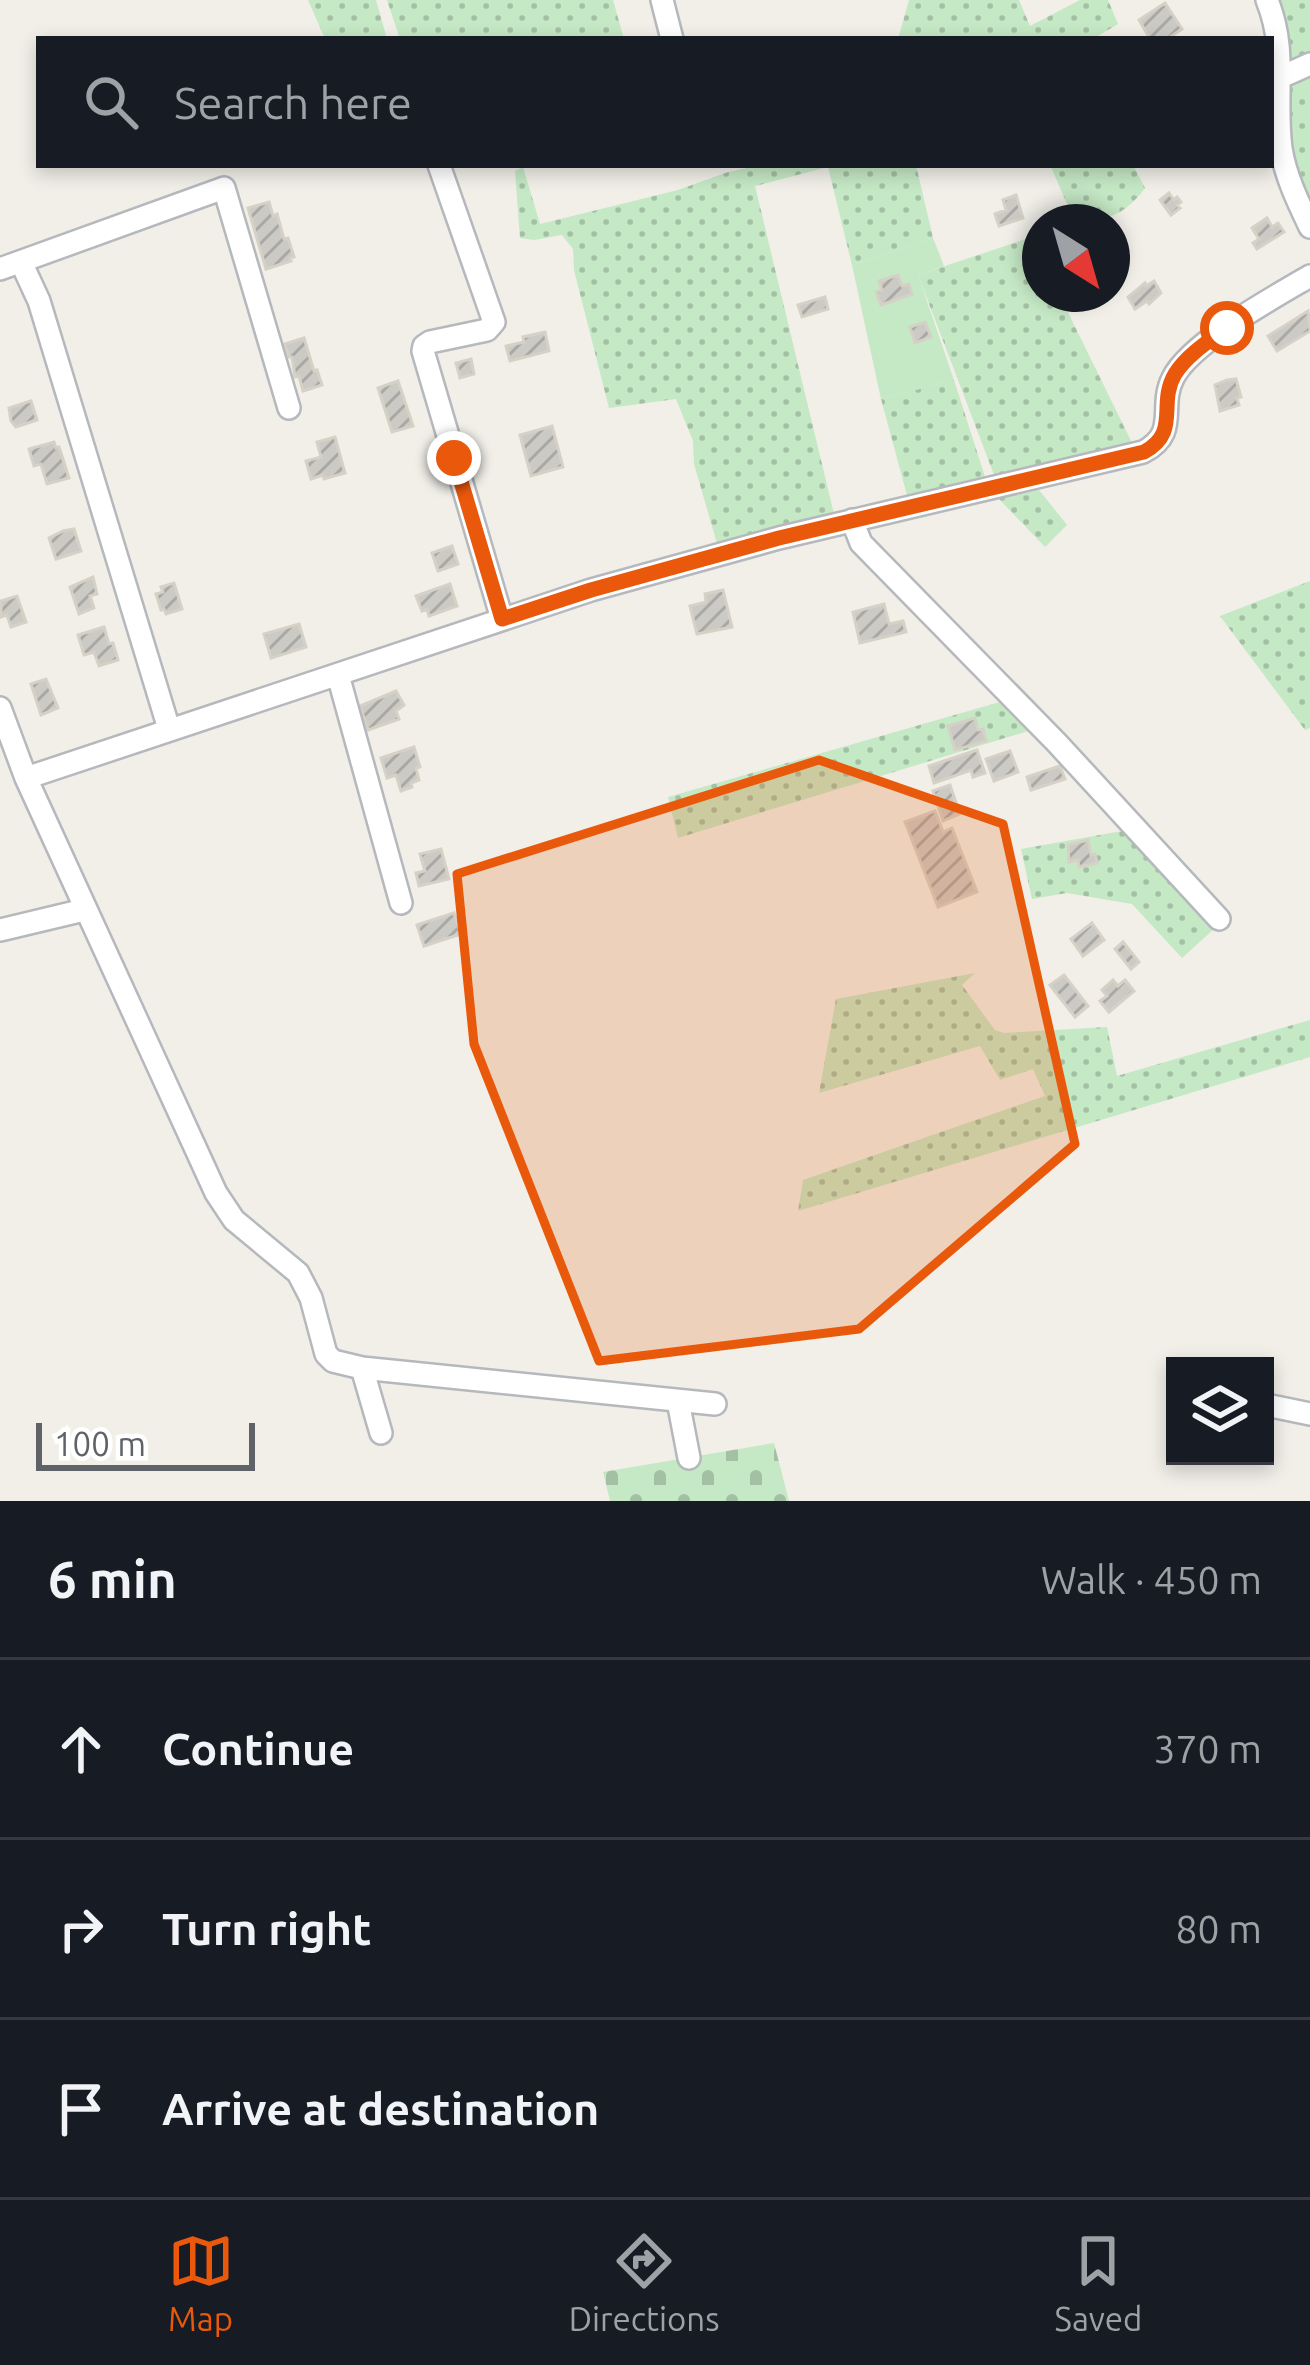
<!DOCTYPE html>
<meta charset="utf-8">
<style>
:root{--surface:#171b24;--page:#242831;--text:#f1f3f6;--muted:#9ea1a6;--line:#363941;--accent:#ea580c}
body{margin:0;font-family:Ubuntu,sans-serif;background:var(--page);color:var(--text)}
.controls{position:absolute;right:36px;bottom:36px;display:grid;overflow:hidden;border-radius:0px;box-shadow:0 6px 18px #0003}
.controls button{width:108px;height:108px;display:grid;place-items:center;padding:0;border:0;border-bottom:3px solid var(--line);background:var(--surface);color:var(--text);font:60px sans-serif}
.compass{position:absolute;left:1022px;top:204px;width:108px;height:108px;border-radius:50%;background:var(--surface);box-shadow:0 6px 18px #0003;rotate:143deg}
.scale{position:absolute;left:36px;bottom:30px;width:219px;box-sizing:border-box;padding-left:12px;border:6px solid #5f6368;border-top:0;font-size:33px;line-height:42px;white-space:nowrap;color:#5f6368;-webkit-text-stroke:9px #fff;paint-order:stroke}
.stop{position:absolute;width:36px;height:36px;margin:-27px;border:9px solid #ea580c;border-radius:50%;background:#fff}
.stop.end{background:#ea580c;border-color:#fff;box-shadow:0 3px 12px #0008}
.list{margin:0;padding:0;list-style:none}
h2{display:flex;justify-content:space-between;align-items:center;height:156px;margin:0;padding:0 48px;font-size:51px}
h2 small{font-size:39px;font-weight:400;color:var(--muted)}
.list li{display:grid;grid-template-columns:78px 1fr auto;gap:36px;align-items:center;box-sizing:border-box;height:180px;padding:0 48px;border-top:3px solid var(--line)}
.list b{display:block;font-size:45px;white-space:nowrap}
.list em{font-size:39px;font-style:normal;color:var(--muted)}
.icon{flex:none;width:66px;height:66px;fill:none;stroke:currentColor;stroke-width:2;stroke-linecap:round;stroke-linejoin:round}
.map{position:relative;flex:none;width:1310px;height:1501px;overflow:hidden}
.search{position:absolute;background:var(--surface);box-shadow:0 6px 18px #0003;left:36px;right:36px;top:36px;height:132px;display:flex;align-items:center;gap:30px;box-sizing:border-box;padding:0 42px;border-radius:0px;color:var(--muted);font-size:45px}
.sheet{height:696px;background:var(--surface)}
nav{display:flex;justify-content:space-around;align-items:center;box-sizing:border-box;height:168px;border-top:3px solid var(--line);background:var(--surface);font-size:33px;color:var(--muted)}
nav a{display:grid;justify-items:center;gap:6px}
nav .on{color:var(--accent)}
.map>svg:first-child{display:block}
</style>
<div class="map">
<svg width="1310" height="1501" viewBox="0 0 1310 1501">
<defs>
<pattern id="grass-dots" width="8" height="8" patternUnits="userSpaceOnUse" patternTransform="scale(3)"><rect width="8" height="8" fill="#c5e8c5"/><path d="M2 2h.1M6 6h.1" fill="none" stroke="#a3c0a4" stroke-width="1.8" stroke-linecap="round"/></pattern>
<pattern id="cemetery-stones" width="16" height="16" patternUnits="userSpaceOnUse" patternTransform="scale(3)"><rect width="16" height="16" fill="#c5e8c5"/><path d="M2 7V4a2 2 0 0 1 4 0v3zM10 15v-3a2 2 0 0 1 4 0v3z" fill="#a3c0a4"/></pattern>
<pattern id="building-hatch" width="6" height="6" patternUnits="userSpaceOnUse" patternTransform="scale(3)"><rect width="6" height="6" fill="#cccac5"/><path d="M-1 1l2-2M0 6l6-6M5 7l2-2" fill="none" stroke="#a9a8a4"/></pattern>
</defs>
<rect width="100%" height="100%" fill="#f1efe8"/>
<path fill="url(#grass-dots)" d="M 308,0 L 376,0 L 387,39 L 325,39 Z
M 387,0 L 613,0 L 624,39 L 400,39 Z
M 909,0 L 1019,0 L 1030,26 L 1080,0 L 1108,0 L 1118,24 L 1093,39 L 898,39 Z
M 1274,0 L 1310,0 L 1310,210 L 1289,158 Z
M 761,165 L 916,165 L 933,238 L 852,265 L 828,167 L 755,186 L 834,514 L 718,547 L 694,464 L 693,441 L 676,399 L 609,408 L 574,270 L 573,249 L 562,235 L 534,240 L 520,238 L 515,171 L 523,167 L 540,224 L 678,190 L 728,172 Z
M 1050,165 L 1133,165 L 1145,188 C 1126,214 1106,222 1075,222 Z
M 1032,237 L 1040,254 L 1040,294 L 1059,294 L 1135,449 L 996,480 L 918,275 Z
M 954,380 L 987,483 L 908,499 L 881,399 Z
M 1039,490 L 1067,525 L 1045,547 L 999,499 Z
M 1310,581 L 1310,728 L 1305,730 L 1220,616 Z
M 1000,702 L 1028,731 L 678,838 L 668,797 Z
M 1122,831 L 1215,928 L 1182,958 L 1132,904 L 1067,893 L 1032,899 L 1021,849 Z
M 975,973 L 962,985 L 995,1030 L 1004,1033 L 1107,1027 L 1117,1076 L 1310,1020 L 1310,1057 L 798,1211 L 803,1180 L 1045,1096 L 1033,1069 L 1000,1080 L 980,1046 L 819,1093 L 836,999 Z"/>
<path fill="url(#cemetery-stones)" d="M 774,1443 L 789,1501 L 610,1501 L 603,1472 Z"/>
<path fill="#c5e8c5" d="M 933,238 L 944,266 L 918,275 L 954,380 L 881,399 L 852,265 Z"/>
<path fill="url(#building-hatch)" stroke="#d6d1c6" stroke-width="3" d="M 1165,3 L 1182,29 L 1167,39 L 1150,39 L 1139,20 Z
M 1169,193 L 1174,200 L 1177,197 L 1181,202 L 1177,205 L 1180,208 L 1171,215 L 1160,200 Z
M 1016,195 L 1023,218 L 999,226 L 995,214 L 1006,210 L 1003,200 Z
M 269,202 L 273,216 L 277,214 L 284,239 L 288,238 L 294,257 L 290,258 L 291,261 L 266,269 L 248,208 Z
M 1267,218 L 1272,227 L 1278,223 L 1284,232 L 1257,249 L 1253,243 L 1259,239 L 1252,228 Z
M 898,275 L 902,286 L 909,284 L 912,294 L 881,305 L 876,292 L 882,290 L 879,281 Z
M 1154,281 L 1161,293 L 1149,304 L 1147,301 L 1135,309 L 1128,297 L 1145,283 L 1146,286 Z
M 825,297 L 828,309 L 802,317 L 798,305 Z
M 1308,311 L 1310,331 L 1277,351 L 1268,336 Z
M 925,322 L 931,337 L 915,343 L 910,327 Z
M 545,332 L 549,351 L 510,361 L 506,346 L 524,342 L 523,337 Z
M 304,338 L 314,371 L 317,370 L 322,385 L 303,391 L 299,376 L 295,377 L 292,357 L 289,357 L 285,344 Z
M 471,359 L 474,374 L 460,378 L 456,363 Z
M 1236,379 L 1241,397 L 1237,398 L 1239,405 L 1220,411 L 1215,385 L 1227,380 Z
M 398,381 L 413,426 L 392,432 L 378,388 Z
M 31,401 L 37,420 L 16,427 L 11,421 L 9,408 Z
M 552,426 L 563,467 L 531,476 L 520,435 Z
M 335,437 L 345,473 L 324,479 L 323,475 L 311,479 L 306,461 L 321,457 L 317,442 Z
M 54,442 L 56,448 L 59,447 L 69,478 L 47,484 L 41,464 L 34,466 L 29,449 Z
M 74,529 L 81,551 L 56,559 L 49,538 L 63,531 Z
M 452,546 L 458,564 L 438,571 L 432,553 Z
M 93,577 L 97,594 L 90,596 L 94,608 L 79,614 L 70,587 Z
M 174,583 L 182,609 L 166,614 L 164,609 L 161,610 L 156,594 L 163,592 L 161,587 Z
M 450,584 L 457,606 L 429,616 L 427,609 L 422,611 L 416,596 Z
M 723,590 L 732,627 L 697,634 L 690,606 L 706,602 L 705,594 Z
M 17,596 L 26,622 L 11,627 L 7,615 L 1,617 L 1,601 Z
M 884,604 L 889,624 L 903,621 L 906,632 L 860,643 L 853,612 Z
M 299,624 L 306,647 L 271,658 L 264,634 Z
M 104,627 L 109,644 L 113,643 L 118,660 L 99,666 L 94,652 L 84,655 L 78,635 Z
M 46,679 L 58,708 L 41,715 L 31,684 Z
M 396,691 L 404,705 L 396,711 L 399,719 L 368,730 L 360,706 Z
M 975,718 L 978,730 L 983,729 L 986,741 L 955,750 L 948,726 Z
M 414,747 L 420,767 L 416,768 L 419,780 L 411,783 L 412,787 L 401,791 L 396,775 L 387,778 L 381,758 Z
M 977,750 L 985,773 L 973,777 L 971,770 L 934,783 L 929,766 Z
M 1010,751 L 1018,772 L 994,781 L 986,759 Z
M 1060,766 L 1065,779 L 1031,790 L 1027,777 Z
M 950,785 L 960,814 L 943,821 L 933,791 Z
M 935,811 L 943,832 L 952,828 L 977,892 L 938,907 L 905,822 Z
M 1088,840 L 1091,855 L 1095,854 L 1097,863 L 1079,867 L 1078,860 L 1069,862 L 1068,845 Z
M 441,849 L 449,879 L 419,886 L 416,873 L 425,871 L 420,854 Z
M 454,913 L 461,934 L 424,946 L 417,925 Z
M 1092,923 L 1104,940 L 1083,956 L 1071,939 Z
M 1123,942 L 1139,962 L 1131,969 L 1115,949 Z
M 1064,975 L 1088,1006 L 1075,1017 L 1050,985 Z
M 1113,980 L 1118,986 L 1125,980 L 1134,991 L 1109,1012 L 1100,1001 L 1107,996 L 1102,990 Z"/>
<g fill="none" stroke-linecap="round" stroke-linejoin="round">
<g stroke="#b5b8bc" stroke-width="26">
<path id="minor" d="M 662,0 L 672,39
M 1267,0 C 1288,52 1274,95 1281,148 C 1285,175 1298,202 1310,227
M 1281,77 L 1310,64
M 439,165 L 494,322 L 487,330 L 430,342 L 424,346 L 423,351 L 502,619
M 21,262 L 39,301 L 169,729
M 0,269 L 224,188 L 289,408
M 852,520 L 861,543 L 1057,743 L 1219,919
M 338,675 L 401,903
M 0,708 L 26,778 L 216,1193 L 234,1220 L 298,1273 L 311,1298 L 326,1354 L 333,1361 L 362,1368 L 715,1404
M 26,778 L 591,590 L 779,538 L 1143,452 C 1180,433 1158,407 1173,378 C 1190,343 1276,296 1310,276
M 0,930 L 84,910
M 362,1368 L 381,1433
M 678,1401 L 689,1458
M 1266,1405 L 1310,1414"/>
</g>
<use href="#minor" stroke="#fff" stroke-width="21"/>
</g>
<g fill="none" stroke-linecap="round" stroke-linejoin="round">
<path stroke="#ea580c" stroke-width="15" d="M 454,458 L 502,619 L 591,590 L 779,538 L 1144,452 C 1181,432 1157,404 1175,374 C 1187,355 1209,341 1227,328"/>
</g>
<path fill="#e8590c" fill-opacity="0.2" stroke="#e8590c" stroke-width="9" stroke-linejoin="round" d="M 819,760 L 1003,824 L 1075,1144 L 859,1329 L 599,1361 L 474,1044 L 457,874 Z"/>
</svg>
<div class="controls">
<button><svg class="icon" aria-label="layers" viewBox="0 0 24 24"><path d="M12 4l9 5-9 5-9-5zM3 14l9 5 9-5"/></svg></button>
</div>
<svg class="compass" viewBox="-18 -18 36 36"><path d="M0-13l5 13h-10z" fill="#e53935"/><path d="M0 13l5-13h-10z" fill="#9ea1a6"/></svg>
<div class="scale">100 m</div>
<div class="stop" style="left:1227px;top:328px"></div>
<div class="stop end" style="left:454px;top:458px"></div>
<div class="search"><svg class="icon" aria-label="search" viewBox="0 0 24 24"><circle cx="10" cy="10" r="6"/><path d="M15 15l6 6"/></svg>Search here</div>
</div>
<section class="sheet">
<h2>6 min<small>Walk · 450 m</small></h2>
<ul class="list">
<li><svg class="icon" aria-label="ahead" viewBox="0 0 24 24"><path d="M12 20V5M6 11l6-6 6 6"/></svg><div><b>Continue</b></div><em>370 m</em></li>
<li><svg class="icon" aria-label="right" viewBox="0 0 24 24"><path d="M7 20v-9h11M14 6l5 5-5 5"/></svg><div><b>Turn right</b></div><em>80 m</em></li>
<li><svg class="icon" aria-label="arrive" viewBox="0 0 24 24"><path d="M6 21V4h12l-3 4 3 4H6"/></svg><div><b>Arrive at destination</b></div></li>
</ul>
</section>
<nav>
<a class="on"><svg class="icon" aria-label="map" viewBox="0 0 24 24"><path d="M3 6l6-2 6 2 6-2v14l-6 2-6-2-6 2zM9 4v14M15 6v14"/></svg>Map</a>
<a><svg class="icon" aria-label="directions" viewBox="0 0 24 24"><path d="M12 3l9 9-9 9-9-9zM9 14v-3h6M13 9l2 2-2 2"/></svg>Directions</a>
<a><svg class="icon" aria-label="saved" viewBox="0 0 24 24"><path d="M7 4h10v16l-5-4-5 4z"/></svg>Saved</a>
</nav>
